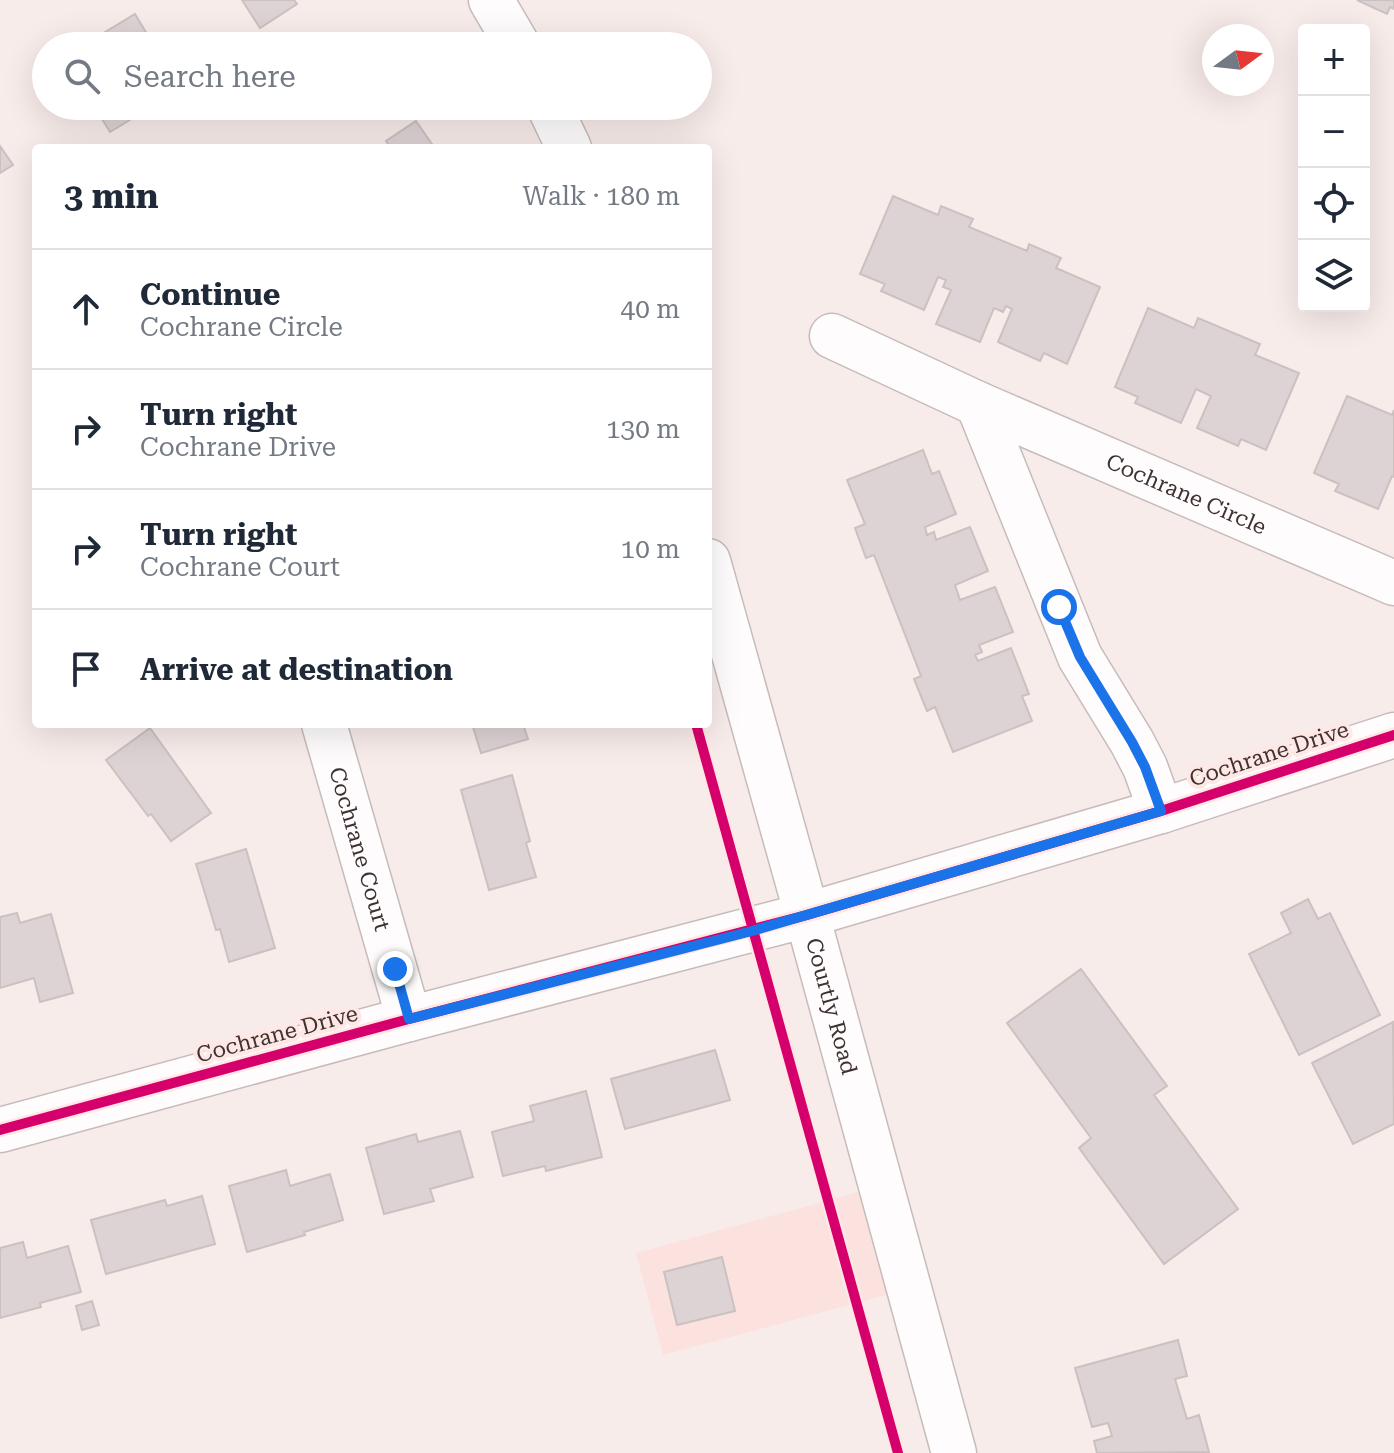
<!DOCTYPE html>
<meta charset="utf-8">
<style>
:root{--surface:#fff;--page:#f2f2f3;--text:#1f2937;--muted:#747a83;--line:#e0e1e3}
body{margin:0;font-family:"Roboto Serif",serif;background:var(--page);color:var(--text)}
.controls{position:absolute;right:24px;top:24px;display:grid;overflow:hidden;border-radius:8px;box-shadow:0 8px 32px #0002}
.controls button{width:72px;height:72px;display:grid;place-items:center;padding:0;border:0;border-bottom:2px solid var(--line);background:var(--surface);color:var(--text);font:40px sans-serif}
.compass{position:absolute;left:1202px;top:24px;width:72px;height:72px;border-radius:50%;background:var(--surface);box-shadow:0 8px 32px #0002;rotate:75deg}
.stop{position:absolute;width:24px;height:24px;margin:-18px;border:6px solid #1a73e8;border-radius:50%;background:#fff}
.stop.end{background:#1a73e8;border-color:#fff;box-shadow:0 2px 8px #0008}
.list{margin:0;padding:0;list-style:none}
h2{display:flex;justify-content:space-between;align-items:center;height:104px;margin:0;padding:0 32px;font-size:34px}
h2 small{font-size:26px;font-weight:400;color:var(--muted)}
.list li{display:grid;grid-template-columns:52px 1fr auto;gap:24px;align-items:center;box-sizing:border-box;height:120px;padding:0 32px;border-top:2px solid var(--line)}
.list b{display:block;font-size:30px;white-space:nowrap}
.list p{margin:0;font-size:26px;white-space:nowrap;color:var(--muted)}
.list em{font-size:26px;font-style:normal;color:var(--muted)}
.icon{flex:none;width:44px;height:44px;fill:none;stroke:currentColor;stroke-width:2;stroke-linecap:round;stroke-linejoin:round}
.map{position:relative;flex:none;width:1394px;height:1453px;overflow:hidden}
.search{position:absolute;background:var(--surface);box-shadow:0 8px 32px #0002;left:32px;top:32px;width:680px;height:88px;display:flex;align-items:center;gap:20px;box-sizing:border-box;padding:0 28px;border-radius:44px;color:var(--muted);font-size:30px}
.panel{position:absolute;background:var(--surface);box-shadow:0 8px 32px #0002;left:32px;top:144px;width:680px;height:584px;border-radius:8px}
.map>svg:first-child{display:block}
</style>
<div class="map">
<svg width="1394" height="1453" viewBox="0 0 1394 1453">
<rect width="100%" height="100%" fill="#f8ecea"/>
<path fill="#fce2de" d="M 881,1186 L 909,1289 L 663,1355 L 636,1253 Z"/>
<path fill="#ded3d4" stroke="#cac1c1" stroke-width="2" d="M 242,0 L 294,0 L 297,4 L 260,28 Z
M 1357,0 L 1394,0 L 1394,9 L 1390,7 L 1387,14 Z
M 135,14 L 153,44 L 159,40 L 162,46 L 110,46 L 102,34 Z
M 94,106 L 146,106 L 148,109 L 110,132 Z
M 416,121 L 434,147 L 391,148 L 386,141 Z
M 0,146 L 13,165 L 0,173 Z
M 893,196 L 938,215 L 941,206 L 973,219 L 969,227 L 1027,251 L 1029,244 L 1061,258 L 1056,268 L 1100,287 L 1067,364 L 1044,353 L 1040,361 L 998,342 L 1012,309 L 1006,306 L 1003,312 L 994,308 L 980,342 L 936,324 L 951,290 L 943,287 L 946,280 L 938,277 L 924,310 L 881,291 L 885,284 L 860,274 Z
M 1148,308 L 1194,328 L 1198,318 L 1260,344 L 1255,355 L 1299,373 L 1266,450 L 1241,439 L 1238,446 L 1197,428 L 1211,396 L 1196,389 L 1181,423 L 1135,403 L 1138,397 L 1115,387 Z
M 1347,396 L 1392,415 L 1394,410 L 1394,477 L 1392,476 L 1378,509 L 1335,491 L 1339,484 L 1314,473 Z
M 923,450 L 932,474 L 939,471 L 956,514 L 925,527 L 927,535 L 934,532 L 936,540 L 970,527 L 988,571 L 955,585 L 960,600 L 995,587 L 1013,632 L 979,645 L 982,652 L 975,655 L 978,661 L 1011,648 L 1029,694 L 1022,696 L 1032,721 L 953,752 L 935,707 L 927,711 L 914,679 L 921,676 L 874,555 L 866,558 L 855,528 L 865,524 L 847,480 Z
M 472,724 L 523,724 L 528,739 L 481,753 Z
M 150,728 L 211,813 L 171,841 L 151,814 L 148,816 L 106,760 Z
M 512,775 L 530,841 L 526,843 L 536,877 L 489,890 L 461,790 Z
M 246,849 L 275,948 L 229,962 L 220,929 L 216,930 L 196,864 Z
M 1308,899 L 1318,919 L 1330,913 L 1380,1015 L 1299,1055 L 1249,954 L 1291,933 L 1281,913 Z
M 17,913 L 20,923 L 51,914 L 73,993 L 40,1002 L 34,978 L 0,988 L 0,917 Z
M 1081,969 L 1167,1086 L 1154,1095 L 1238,1209 L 1164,1264 L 1079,1148 L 1091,1138 L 1007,1023 Z
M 1393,1022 L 1394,1124 L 1353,1144 L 1312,1063 Z
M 715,1050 L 730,1100 L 625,1129 L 611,1079 Z
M 586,1091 L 602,1157 L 546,1171 L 545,1166 L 503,1176 L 492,1132 L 534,1121 L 530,1106 Z
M 460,1131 L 473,1177 L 430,1189 L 434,1201 L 384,1214 L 366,1148 L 416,1134 L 418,1142 Z
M 286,1170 L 290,1186 L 330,1174 L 343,1220 L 304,1232 L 305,1235 L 247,1252 L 229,1186 Z
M 202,1196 L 215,1244 L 106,1274 L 91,1220 L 165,1200 L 167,1206 Z
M 23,1242 L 27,1258 L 68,1246 L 81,1292 L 40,1303 L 41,1307 L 0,1318 L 0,1248 Z
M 722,1257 L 735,1311 L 677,1325 L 664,1272 Z
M 92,1301 L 99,1325 L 82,1330 L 76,1306 Z
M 1178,1340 L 1187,1376 L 1175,1379 L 1187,1419 L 1199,1415 L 1209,1452 L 1097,1453 L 1094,1441 L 1112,1436 L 1108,1423 L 1092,1427 L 1075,1368 Z"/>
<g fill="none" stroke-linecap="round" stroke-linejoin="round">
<g stroke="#c6bcba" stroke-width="47">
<g id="minor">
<path d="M 491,0 L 518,46"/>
<path d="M 549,106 L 569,148"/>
<path id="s1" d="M 832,336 L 978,404 L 1394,583"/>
<path d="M 978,404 L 1080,657 L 1132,742 L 1145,767 L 1161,811"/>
<path id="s2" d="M 708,561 L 807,915 L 954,1453"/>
<path id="s3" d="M 324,724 L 409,1019"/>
<path d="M 0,1130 L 409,1019 L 807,915 L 1161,811 L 1394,735"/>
</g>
</g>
<use href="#minor" stroke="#fefcfc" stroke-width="44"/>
<g stroke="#fee7e4" stroke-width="15">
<path id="cycleway" d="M 696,724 L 898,1453
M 0,1130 L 409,1019 L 807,915 L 1161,811 L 1394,735"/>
</g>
<use href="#cycleway" stroke="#d6006c" stroke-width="10"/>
</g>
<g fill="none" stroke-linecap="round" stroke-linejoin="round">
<path stroke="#1a73e8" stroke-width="10" d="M 395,969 L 409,1019 L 752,931 L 1161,811 L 1145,767 L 1132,742 L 1080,657 L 1059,607"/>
</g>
<g text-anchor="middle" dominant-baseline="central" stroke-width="8" stroke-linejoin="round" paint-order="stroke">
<g font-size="22" fill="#3d3230" stroke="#fee7e4">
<text stroke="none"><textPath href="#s1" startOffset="388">Cochrane Circle</textPath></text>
<text transform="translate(1269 754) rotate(-18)">Cochrane Drive</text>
<text stroke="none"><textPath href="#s3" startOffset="130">Cochrane Court</textPath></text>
<text stroke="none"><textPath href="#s2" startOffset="462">Courtly Road</textPath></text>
<text transform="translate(277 1034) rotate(-15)">Cochrane Drive</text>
</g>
</g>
</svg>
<div class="controls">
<button>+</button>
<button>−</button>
<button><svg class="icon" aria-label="locate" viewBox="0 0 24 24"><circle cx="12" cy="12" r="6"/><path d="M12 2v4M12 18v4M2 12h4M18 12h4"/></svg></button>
<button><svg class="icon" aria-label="layers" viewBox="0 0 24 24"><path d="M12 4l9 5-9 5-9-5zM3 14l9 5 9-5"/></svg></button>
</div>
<svg class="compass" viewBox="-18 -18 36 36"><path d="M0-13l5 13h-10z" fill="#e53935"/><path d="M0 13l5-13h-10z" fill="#747a83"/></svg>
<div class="stop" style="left:1059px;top:607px"></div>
<div class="stop end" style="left:395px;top:969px"></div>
<div class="search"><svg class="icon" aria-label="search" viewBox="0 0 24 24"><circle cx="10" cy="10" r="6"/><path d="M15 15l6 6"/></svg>Search here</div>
<section class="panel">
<h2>3 min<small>Walk · 180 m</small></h2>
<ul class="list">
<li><svg class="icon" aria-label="ahead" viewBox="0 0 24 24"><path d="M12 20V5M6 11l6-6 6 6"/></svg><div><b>Continue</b><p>Cochrane Circle</p></div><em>40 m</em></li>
<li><svg class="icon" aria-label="right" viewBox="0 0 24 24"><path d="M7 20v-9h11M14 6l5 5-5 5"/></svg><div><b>Turn right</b><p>Cochrane Drive</p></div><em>130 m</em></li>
<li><svg class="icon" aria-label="right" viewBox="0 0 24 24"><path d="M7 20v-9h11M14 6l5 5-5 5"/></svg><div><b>Turn right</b><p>Cochrane Court</p></div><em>10 m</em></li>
<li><svg class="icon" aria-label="arrive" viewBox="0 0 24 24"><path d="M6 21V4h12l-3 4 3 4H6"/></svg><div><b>Arrive at destination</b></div></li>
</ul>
</section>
</div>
